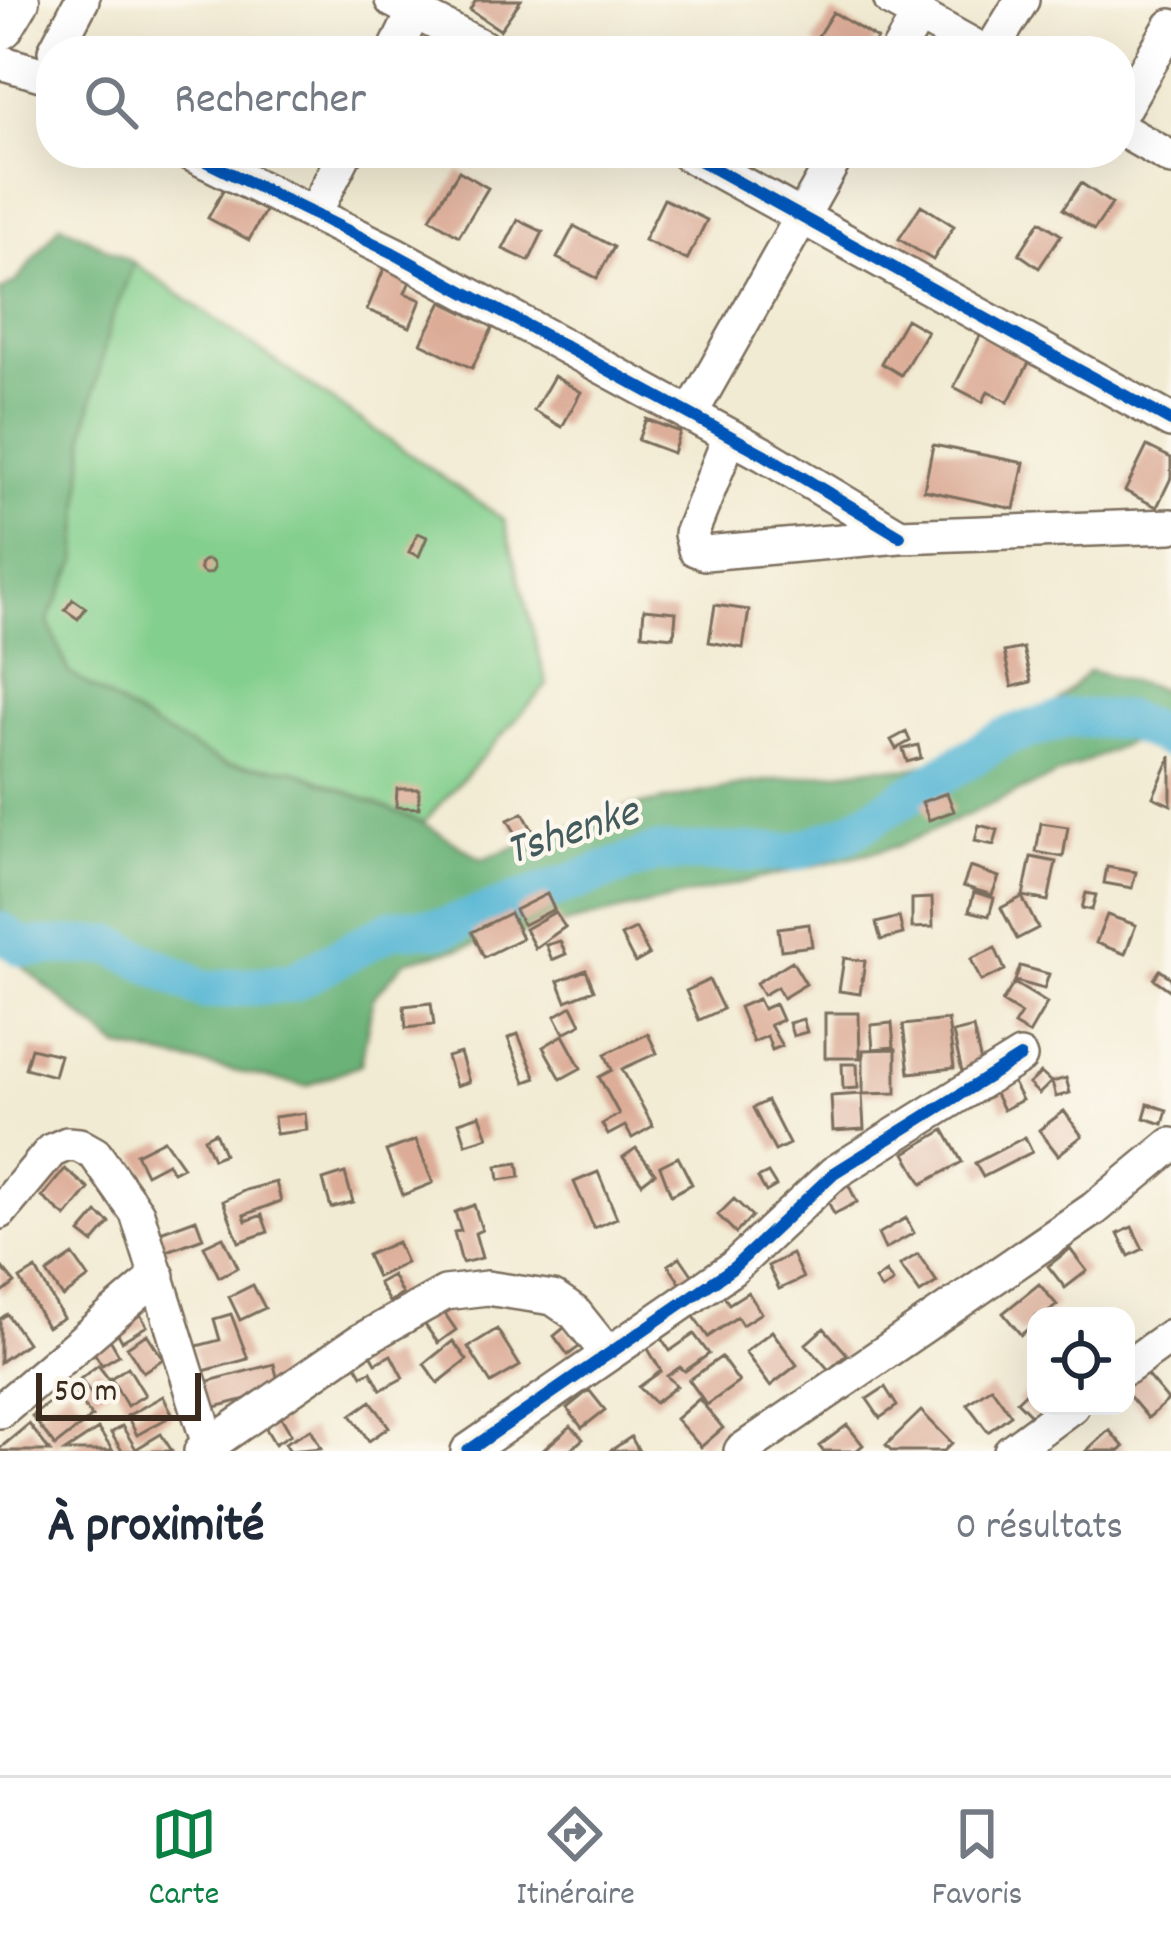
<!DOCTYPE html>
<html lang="fr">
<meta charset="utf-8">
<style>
:root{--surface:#fff;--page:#f6f6f7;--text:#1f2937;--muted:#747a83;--line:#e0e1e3;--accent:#0b8043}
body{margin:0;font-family:Dekko,sans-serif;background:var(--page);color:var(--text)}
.controls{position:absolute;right:36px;bottom:36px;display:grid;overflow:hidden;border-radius:24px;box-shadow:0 12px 48px #0002}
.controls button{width:108px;height:108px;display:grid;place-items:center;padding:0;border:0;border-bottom:3px solid var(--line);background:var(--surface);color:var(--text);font:60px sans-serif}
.scale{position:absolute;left:36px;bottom:30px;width:165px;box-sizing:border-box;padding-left:12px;border:6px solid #3b2a1e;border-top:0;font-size:33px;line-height:42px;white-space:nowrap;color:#3b2a1e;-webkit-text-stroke:9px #fbf7ec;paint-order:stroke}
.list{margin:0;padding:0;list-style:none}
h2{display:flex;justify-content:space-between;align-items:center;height:156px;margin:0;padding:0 48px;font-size:51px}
h2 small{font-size:39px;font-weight:400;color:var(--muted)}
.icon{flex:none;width:66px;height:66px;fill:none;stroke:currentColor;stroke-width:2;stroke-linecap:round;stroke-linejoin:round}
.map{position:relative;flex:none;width:1171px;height:1451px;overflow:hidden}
.search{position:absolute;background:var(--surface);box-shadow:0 12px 48px #0002;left:36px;right:36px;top:36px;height:132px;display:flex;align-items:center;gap:30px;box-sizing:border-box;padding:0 42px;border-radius:48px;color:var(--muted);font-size:45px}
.sheet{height:324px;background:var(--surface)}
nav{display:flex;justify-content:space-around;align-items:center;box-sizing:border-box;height:168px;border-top:3px solid var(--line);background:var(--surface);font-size:33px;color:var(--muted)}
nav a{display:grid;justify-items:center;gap:6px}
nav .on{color:var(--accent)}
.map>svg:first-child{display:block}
</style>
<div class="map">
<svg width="1171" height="1451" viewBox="0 0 1171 1451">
<rect width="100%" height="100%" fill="#fbf7ec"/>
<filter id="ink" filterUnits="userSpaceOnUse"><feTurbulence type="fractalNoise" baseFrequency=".00833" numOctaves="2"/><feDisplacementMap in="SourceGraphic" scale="24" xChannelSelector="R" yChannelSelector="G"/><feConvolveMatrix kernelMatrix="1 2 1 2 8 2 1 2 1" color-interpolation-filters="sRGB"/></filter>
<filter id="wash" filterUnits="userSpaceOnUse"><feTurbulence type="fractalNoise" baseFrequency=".004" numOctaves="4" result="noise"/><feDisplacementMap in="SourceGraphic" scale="48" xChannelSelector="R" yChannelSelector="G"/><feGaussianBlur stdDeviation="2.7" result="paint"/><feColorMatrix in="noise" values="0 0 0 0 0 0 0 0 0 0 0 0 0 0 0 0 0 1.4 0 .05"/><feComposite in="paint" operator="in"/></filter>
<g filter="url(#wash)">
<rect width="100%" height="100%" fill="#f2ebd3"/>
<path fill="#83cf8d" stroke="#5f7c56" stroke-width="3" d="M 134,263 L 504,520 L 547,685 L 423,823 L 294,770 L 224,764 L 153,726 L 69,673 L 48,620 L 77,561 L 86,428 L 110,324 Z"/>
<path fill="#6ab278" stroke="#526e4b" stroke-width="3" d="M 61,224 L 134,263 L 110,324 L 86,428 L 77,561 L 48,620 L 69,673 L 153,726 L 224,764 L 294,770 L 423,823 L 482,859 L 626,808 L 751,783 L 879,767 L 907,769 L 936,761 L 1045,714 L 1089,671 L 1171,692 L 1171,739 L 1145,735 L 898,846 L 405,961 L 373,998 L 361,1064 L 307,1086 L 118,1047 L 15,960 L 0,939 L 0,291 L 17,281 Z"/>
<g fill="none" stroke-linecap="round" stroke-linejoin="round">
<path stroke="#55b6d4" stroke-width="39" d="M 0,931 L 23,947 L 112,945 L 204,990 L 292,983 L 393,928 L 443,928 L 656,853 L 795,852 L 847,833 L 1006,736 L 1069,718 L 1127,720 L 1171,740"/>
</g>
<g id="blocks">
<path fill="#dcac97" d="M 476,0 L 521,0 L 500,30 L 470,10 Z
M 833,12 L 877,39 L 869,51 L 824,51 L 813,44 Z
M 459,171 L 488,188 L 459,236 L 430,218 Z
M 1081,183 L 1112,204 L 1094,230 L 1063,209 Z
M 224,189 L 265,211 L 249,240 L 208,218 Z
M 664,199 L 707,220 L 687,260 L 644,240 Z
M 921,205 L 954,226 L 933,260 L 899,239 Z
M 518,220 L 543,232 L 529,261 L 503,249 Z
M 1040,221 L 1061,235 L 1039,268 L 1019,254 Z
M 574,226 L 614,247 L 597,278 L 557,258 Z
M 386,264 L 413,274 L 405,293 L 421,300 L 410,327 L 367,310 Z
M 442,302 L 493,327 L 472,368 L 421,343 Z
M 906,319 L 927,331 L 901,375 L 881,363 Z
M 981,334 L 1031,359 L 1008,402 L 988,391 L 983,402 L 954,387 Z
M 554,376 L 581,392 L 562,427 L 534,411 Z
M 646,419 L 680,432 L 673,453 L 638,440 Z
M 933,445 L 1024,463 L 1014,509 L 924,490 Z
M 1147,446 L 1171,458 L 1171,478 L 1157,507 L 1125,491 Z
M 418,533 L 427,537 L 419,556 L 409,552 Z
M200 567a7 7 0 1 1 14 0a7 7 0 1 1-14 0Z
M 73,599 L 86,608 L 78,619 L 65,610 Z
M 715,605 L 749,610 L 743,648 L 709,642 Z
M 644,609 L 676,612 L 674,637 L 642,634 Z
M 1023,648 L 1031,682 L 1012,687 L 1004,652 Z
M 906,732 L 910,741 L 896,749 L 891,740 Z
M 918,745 L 921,758 L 907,762 L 903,749 Z
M 1171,756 L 1171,805 L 1153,797 Z
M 397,789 L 419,789 L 419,808 L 396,807 Z
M 947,793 L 954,811 L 929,820 L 922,802 Z
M 523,813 L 538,840 L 523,846 L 508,820 Z
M 1041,823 L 1068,827 L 1063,857 L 1036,852 Z
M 979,825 L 998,830 L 994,845 L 975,841 Z
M 1031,857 L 1056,862 L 1048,901 L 1023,896 Z
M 970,867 L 999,877 L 992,895 L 963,886 Z
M 1107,867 L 1136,872 L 1132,888 L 1104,883 Z
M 974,892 L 994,898 L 989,916 L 969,911 Z
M 1086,893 L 1096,895 L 1092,910 L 1082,908 Z
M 547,894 L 554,909 L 523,925 L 515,910 Z
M 1022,897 L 1038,928 L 1017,939 L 1001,908 Z
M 932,898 L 933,927 L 912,928 L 912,899 Z
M 555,912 L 565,927 L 535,948 L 525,929 Z
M 510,913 L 522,938 L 484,957 L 472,932 Z
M 1107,915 L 1136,925 L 1125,954 L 1096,943 Z
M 899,917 L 903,934 L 881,940 L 876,923 Z
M 809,924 L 812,946 L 781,950 L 778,928 Z
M 636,929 L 649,955 L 635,963 L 621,936 Z
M 560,941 L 566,954 L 552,960 L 546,945 Z
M 995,948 L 1005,970 L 981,981 L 971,959 Z
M 844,958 L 865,961 L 860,994 L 839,991 Z
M 792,961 L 806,984 L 783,998 L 777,987 L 763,995 L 756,983 Z
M 1020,966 L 1049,974 L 1044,989 L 1015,981 Z
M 586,970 L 594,990 L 566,1001 L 558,981 Z
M 1160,970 L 1171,978 L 1171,991 L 1154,979 Z
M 709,980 L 723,1009 L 699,1020 L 686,991 Z
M 1014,983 L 1047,1003 L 1029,1034 L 1014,1025 L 1021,1014 L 1002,1002 Z
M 758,999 L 763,1009 L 775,1004 L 782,1020 L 770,1025 L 782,1046 L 772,1050 L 767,1036 L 753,1042 L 739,1007 Z
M 431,1003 L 434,1025 L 406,1028 L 404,1006 Z
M 572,1006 L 581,1024 L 564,1033 L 555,1016 Z
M 825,1013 L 859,1013 L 860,1058 L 825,1058 Z
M 803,1019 L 807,1032 L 793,1036 L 789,1023 Z
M 948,1020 L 954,1068 L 909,1073 L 903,1025 Z
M 892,1023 L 894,1047 L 873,1049 L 871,1025 Z
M 973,1028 L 982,1067 L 962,1072 L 953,1033 Z
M 518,1034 L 536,1078 L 525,1082 L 508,1038 Z
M 648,1034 L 657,1053 L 622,1069 L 653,1126 L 632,1138 L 625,1126 L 608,1135 L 602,1124 L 619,1114 L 599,1077 L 612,1070 L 605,1054 Z
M 563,1035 L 581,1068 L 561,1079 L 543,1047 Z
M 31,1048 L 60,1055 L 54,1076 L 25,1068 Z
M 896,1049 L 896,1093 L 863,1094 L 863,1050 Z
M 460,1053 L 469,1082 L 456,1086 L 447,1057 Z
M 842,1064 L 857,1064 L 858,1088 L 843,1089 Z
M 1041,1073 L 1051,1082 L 1039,1094 L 1029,1084 Z
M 1010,1077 L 1022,1100 L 1003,1110 L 991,1086 Z
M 1066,1078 L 1070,1093 L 1056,1097 L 1052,1082 Z
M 862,1094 L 864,1129 L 833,1131 L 831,1096 Z
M 767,1101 L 789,1144 L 775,1151 L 753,1108 Z
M 1148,1104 L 1167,1110 L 1163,1124 L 1144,1118 Z
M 1064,1111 L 1082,1136 L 1058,1155 L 1039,1130 Z
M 305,1113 L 307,1130 L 276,1134 L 274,1117 Z
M 480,1115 L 488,1137 L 466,1144 L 459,1122 Z
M 944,1130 L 962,1162 L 922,1184 L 905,1153 Z
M 215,1132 L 224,1154 L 213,1159 L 204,1138 Z
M 1025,1137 L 1032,1152 L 983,1177 L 975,1163 Z
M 164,1140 L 183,1167 L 173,1172 L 167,1163 L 146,1174 L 136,1154 Z
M 416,1140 L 433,1183 L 403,1195 L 386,1151 Z
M 636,1148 L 655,1173 L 642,1183 L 623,1157 Z
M 678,1157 L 692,1184 L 671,1195 L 660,1166 Z
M 518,1163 L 520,1177 L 499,1180 L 497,1166 Z
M 65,1169 L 89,1189 L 66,1217 L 42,1197 Z
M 598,1172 L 617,1218 L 594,1228 L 574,1182 Z
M 345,1173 L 353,1202 L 331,1208 L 323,1180 Z
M 768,1173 L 776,1186 L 766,1192 L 758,1178 Z
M 276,1182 L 281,1201 L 244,1215 L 246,1221 L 262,1215 L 268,1232 L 239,1242 L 223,1201 L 246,1190 Z
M 848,1184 L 857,1202 L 834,1214 L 825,1195 Z
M 734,1199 L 752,1216 L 736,1233 L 718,1215 Z
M 474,1205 L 482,1230 L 475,1233 L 482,1258 L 462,1263 L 454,1232 L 461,1231 L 455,1212 Z
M 97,1213 L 110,1223 L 93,1243 L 80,1233 Z
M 906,1218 L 914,1233 L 885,1249 L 878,1234 Z
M 196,1219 L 203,1238 L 162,1253 L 155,1234 Z
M 1132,1227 L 1143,1249 L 1129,1256 L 1118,1234 Z
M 223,1237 L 238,1267 L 219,1277 L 204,1246 Z
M 397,1242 L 406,1263 L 377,1277 L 367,1255 Z
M 1070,1249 L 1087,1271 L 1065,1288 L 1048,1266 Z
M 792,1254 L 803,1278 L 779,1289 L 768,1266 Z
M 918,1254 L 937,1282 L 920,1293 L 900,1265 Z
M 73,1255 L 89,1278 L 63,1297 L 47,1273 Z
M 680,1257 L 695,1279 L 683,1287 L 668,1265 Z
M 0,1265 L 15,1283 L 0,1295 Z
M 36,1269 L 63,1318 L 47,1327 L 20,1279 Z
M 886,1272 L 893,1282 L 882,1290 L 875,1280 Z
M 392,1275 L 402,1294 L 389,1302 L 378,1283 Z
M 1039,1284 L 1057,1305 L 1043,1316 L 1036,1316 L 1036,1322 L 1021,1335 L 1003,1313 Z
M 253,1285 L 265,1308 L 240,1320 L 229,1297 Z
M 748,1292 L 761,1313 L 742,1325 L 737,1317 L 708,1337 L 693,1315 L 723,1295 L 729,1304 Z
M 439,1305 L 456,1330 L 438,1343 L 420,1318 Z
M 135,1306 L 147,1326 L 122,1341 L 111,1321 Z
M 7,1314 L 27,1343 L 0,1362 L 0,1319 Z
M 231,1314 L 248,1359 L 200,1372 L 193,1347 L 220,1340 L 214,1319 Z
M 565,1327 L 579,1347 L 568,1355 L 554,1336 Z
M 824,1328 L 847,1354 L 829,1370 L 806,1344 Z
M 104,1329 L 119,1355 L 102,1365 L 86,1340 Z
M 497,1329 L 520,1366 L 491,1383 L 468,1347 Z
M 772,1331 L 797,1365 L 770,1386 L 745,1352 Z
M 658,1333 L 670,1351 L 694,1334 L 709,1354 L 685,1371 L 680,1367 L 667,1376 L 677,1386 L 655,1403 L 639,1387 L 661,1371 L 644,1342 Z
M 147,1334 L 163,1359 L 143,1372 L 127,1347 Z
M 453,1341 L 467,1360 L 438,1383 L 424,1364 Z
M 371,1354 L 376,1363 L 391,1355 L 403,1378 L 381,1390 L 371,1371 L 362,1375 L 355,1363 Z
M 721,1357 L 739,1382 L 707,1405 L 689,1380 Z
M 274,1364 L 280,1390 L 204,1410 L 197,1384 Z
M 98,1365 L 113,1385 L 95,1399 L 80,1379 Z
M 1139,1366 L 1168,1400 L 1148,1418 L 1126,1392 L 1126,1377 Z
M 128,1367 L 145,1395 L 127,1406 L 111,1378 Z
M 1036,1383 L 1036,1406 L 1049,1406 L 1035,1419 L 1017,1401 Z
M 69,1387 L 92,1417 L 55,1446 L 32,1416 Z
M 885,1387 L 897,1406 L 880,1418 L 867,1399 Z
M 991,1387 L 1011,1415 L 988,1432 L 967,1404 Z
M 589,1390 L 605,1410 L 582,1428 L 567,1408 Z
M 163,1396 L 173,1415 L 137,1435 L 127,1416 Z
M 699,1399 L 723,1428 L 701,1447 L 676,1419 Z
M 371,1401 L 389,1427 L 369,1441 L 351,1415 Z
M 921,1411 L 952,1443 L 944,1451 L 892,1451 L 886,1445 Z
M 281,1417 L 291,1434 L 275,1444 L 265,1427 Z
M 29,1424 L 50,1451 L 0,1451 L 0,1448 Z
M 847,1425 L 863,1445 L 856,1451 L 823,1451 L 819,1446 Z
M 122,1426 L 136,1449 L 161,1434 L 172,1451 L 122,1451 L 111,1433 Z
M 571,1426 L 583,1439 L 569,1451 L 542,1451 Z
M 98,1429 L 113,1451 L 65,1451 Z
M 311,1429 L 321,1448 L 290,1451 L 285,1443 Z
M 1109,1430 L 1124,1447 L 1120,1451 L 1086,1451 Z
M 631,1437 L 639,1451 L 610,1451 Z"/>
</g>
</g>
<g filter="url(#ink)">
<use href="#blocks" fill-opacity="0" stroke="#7b6e5d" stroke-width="3"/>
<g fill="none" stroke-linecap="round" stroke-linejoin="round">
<g stroke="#7b6e5d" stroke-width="38">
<path id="minor" d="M 392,0 L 490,51
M 891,0 L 983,51
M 55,51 L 82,0
M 395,51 L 420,0
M 898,51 L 919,15
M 991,51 L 1022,0
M 0,62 L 51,77
M 1120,114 L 1171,26
M 1120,129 L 1171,158
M 189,153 L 393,253 L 765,455 L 900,536
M 686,153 L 1171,421
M 314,214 L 345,153
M 690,415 L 838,153
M 730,436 L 691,534 L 695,549 L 705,553 L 900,536 L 1171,526
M 0,1212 L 51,1151 L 67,1144 L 79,1145 L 95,1154 L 137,1213 L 211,1451
M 1126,1368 L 1171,1336
M 0,1411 L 158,1276
M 201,1451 L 360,1341 L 445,1293 L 487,1288 L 553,1298 L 575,1313 L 607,1353
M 468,1451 L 733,1268 L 834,1173 L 1020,1057
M 741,1451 L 1094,1209 L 1171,1145
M 1011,1451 L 1072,1406"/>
</g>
<g stroke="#7b6e5d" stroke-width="52">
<path id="highway" d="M 0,25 L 15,0"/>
</g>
<use href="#minor" stroke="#fff" stroke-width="33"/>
<use href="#highway" stroke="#fff" stroke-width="48"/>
<g stroke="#fbf7ec" stroke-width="20">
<path id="cycleway" d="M 189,153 L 393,253 L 765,455 L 900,536
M 686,153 L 1171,421
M 468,1451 L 733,1268 L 834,1173 L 1020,1057"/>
</g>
<use href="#cycleway" stroke="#0057b8" stroke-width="12"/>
</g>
</g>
<g text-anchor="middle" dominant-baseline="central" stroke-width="9" stroke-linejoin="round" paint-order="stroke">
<g font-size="45" font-style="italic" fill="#445b5e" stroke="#fbf7ec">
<text transform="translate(573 834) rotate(-18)">Tshenke</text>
</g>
</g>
</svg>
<div class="controls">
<button><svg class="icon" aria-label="locate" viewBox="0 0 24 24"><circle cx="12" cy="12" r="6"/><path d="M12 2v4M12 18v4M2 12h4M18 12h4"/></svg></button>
</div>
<div class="scale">50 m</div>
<div class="search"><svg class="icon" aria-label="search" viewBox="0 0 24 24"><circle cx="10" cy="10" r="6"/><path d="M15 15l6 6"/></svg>Rechercher</div>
</div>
<section class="sheet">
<h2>À proximité<small>0 résultats</small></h2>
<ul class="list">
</ul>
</section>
<nav>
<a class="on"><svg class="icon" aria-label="map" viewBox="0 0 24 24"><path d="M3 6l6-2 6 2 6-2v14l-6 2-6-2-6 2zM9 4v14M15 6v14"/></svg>Carte</a>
<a><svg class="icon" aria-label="directions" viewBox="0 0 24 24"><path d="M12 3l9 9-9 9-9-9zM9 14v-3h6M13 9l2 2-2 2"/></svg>Itinéraire</a>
<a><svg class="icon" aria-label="saved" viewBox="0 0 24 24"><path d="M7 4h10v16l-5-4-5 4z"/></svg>Favoris</a>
</nav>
